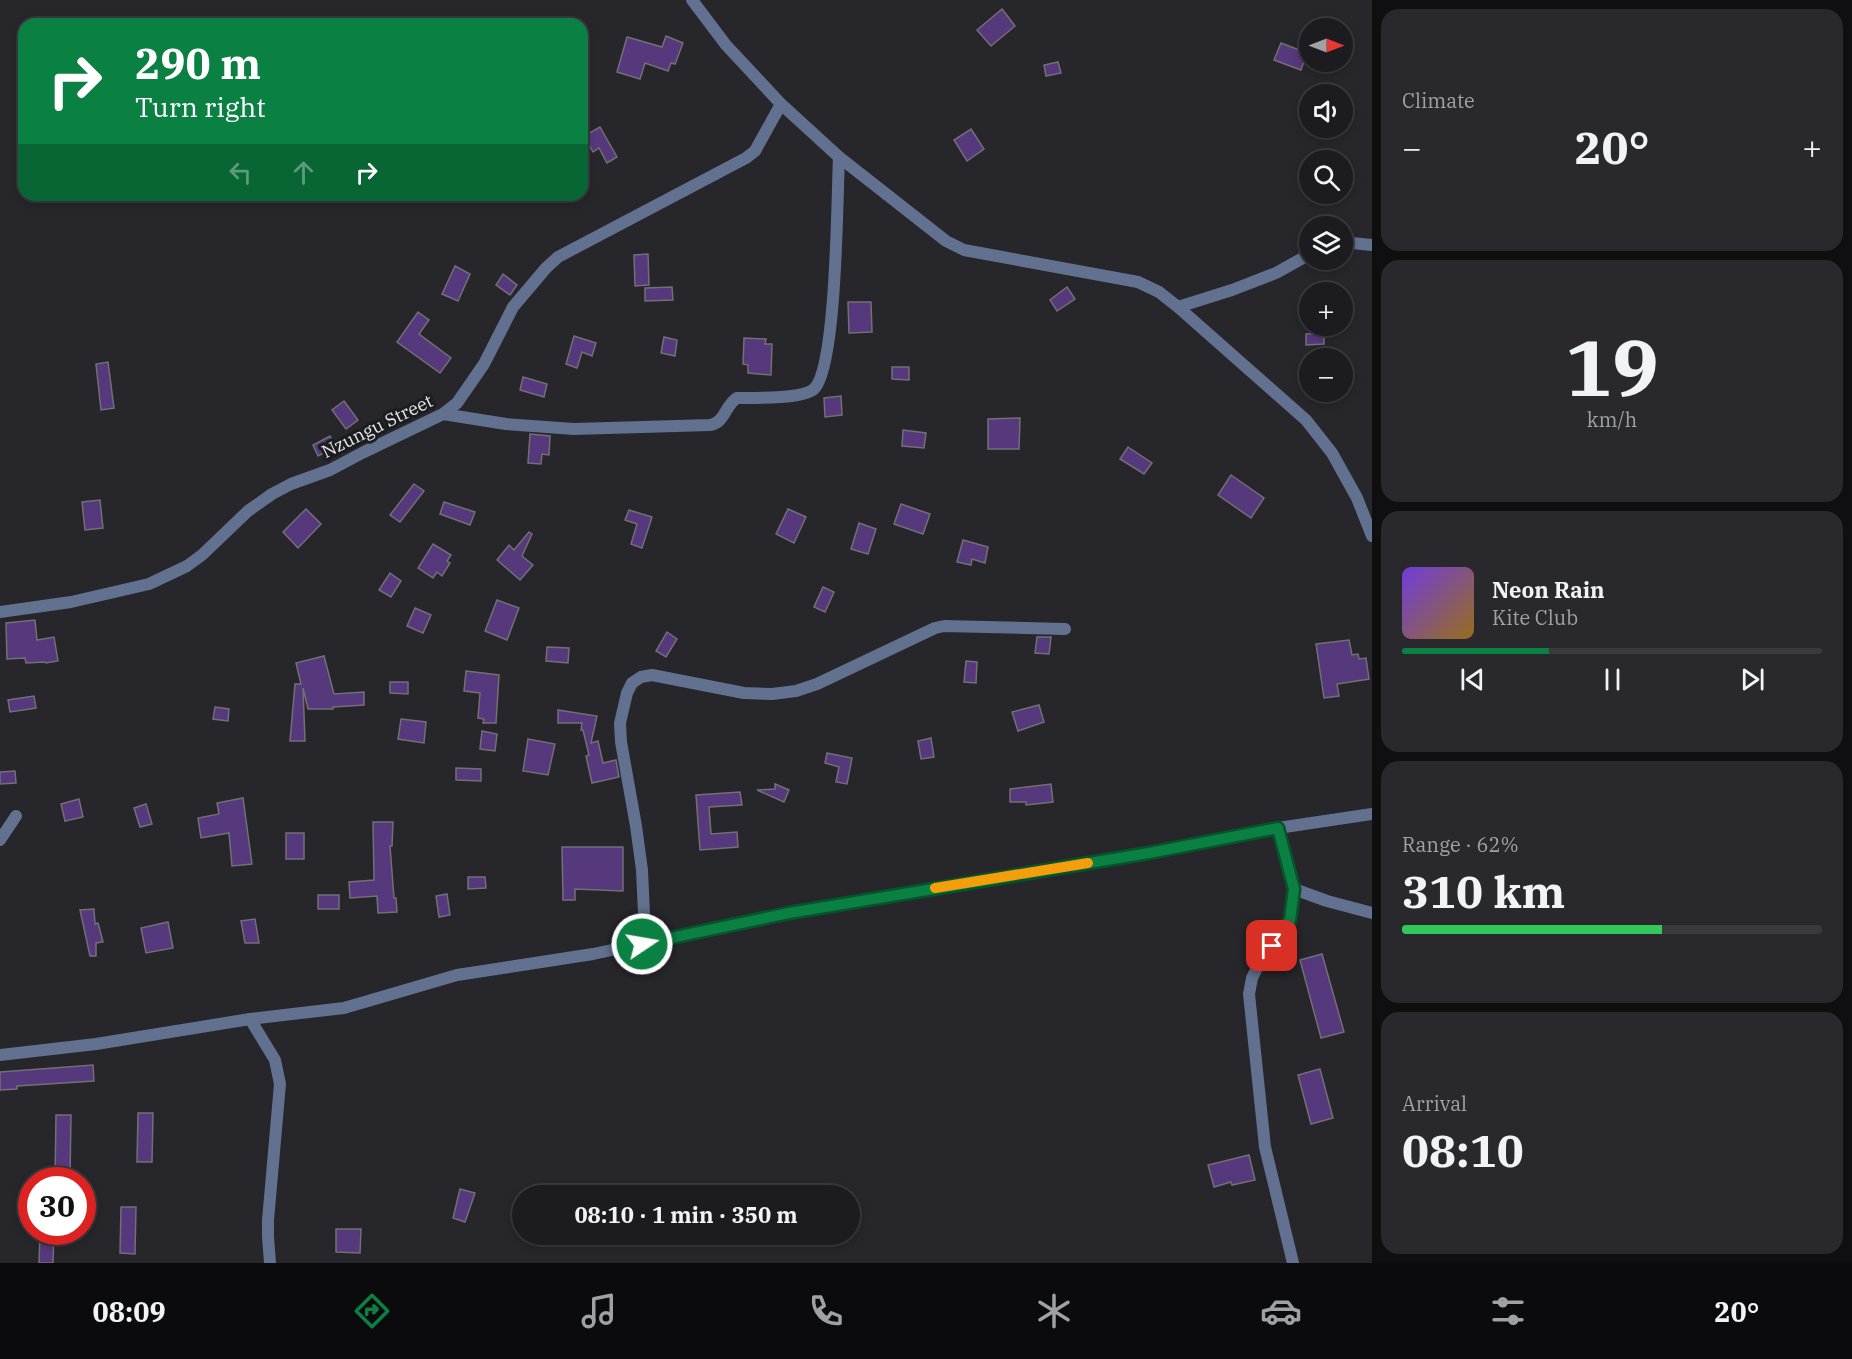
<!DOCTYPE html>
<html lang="en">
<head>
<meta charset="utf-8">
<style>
	body { margin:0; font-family:"IBM Plex Serif",serif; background:#29292d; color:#f1f3f6; height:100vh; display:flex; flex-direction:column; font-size:22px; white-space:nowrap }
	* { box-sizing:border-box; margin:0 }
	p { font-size:20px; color:#a0a1a5 }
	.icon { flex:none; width:33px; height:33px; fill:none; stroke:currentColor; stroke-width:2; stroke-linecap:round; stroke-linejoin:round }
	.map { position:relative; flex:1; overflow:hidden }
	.panel { display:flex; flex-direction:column; gap:9px; padding:9px; background:#0f0f12; width:480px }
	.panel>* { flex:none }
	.guide { position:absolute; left:18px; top:18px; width:570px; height:183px; border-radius:18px; box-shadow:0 3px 9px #0003,0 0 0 2px #3a3a3e; background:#0b8043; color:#fff; overflow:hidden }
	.needle { width:39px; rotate:90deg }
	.tools { position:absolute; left:1299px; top:18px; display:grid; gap:12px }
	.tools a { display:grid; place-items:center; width:54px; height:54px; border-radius:50%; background:#1c1c20; box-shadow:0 3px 9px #0003,0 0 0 2px #3a3a3e; font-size:30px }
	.speed { position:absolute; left:18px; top:1167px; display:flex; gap:12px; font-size:30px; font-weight:700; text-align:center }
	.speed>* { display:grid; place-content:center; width:78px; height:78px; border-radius:50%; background:#1c1c20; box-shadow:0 3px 9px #0003,0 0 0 2px #3a3a3e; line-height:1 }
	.speed .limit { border:9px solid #d22; background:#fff; color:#111 }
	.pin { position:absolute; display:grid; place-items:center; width:51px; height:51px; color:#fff; margin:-26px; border-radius:12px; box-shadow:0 3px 9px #0006 }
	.me { position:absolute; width:66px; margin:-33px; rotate:78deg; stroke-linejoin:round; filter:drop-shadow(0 0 4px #0008) }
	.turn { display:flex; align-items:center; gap:21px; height:126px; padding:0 18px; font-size:27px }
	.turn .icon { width:78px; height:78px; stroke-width:2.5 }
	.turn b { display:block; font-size:42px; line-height:51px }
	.lanes { display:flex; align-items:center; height:57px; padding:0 18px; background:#0003; justify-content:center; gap:30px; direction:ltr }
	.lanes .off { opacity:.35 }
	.big { font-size:45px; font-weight:700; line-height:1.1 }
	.panel .tile { flex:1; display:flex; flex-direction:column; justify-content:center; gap:9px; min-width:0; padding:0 21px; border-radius:18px; background:#29292d }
	.panel .dial { align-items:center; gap:0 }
	.dial b { font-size:78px; line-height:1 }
	.song { display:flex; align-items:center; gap:18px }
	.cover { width:72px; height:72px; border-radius:9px; background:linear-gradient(135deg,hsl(260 70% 55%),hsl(40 70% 35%)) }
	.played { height:6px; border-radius:3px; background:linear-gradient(90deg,#0b8043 35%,#3a3a3e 35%) }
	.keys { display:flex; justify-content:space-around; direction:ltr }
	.heat { display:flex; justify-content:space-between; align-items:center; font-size:33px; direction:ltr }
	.charge { height:9px; border-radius:4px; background:linear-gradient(90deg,#34c759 62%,#3a3a3e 0) }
	.trip { position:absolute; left:512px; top:1185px; width:348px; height:60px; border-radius:30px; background:#1c1c20; box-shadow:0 3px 9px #0003,0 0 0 2px #3a3a3e; font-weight:700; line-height:60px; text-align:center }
	.tabs { display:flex; height:96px; justify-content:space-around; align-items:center; background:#0b0b0d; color:#a0a1a5 }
	.tabs .icon { width:42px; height:42px }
	.tabs .active { color:#0b8043 }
	.tabs b { font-size:27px; color:#f1f3f6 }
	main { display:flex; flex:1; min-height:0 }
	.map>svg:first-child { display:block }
	.building { fill:#56387c; stroke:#727075; stroke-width:1.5 }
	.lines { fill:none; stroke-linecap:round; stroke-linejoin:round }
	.street { stroke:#62718f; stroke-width:12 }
	.route-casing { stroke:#07532c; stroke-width:15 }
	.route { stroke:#0b8043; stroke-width:10 }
	.slow { stroke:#f59e0b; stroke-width:10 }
	.labels { text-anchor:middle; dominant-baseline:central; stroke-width:6; stroke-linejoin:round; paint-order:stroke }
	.street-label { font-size:18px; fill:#e9e9ed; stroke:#1c1d21 }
</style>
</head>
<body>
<main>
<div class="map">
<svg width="1372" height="1263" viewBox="0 0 1372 1263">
	<rect width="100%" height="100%" fill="#26262b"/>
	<g class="building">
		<path d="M1002 9 1015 26 991 46 977 30Z"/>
		<path d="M666 36 683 43 675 64 671 63 668 71 645 63 640 79 617 72 627 37 662 47Z"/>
		<path d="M1281 43 1307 53 1301 70 1274 60Z"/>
		<path d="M1058 62 1061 73 1046 76 1044 65Z"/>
		<path d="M600 127 617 157 607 163 599 148 593 152 584 136Z"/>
		<path d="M971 129 984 149 967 161 954 140Z"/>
		<path d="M648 254 649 285 635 286 634 255Z"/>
		<path d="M455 266 470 274 458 301 442 294Z"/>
		<path d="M503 274 517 285 510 295 496 285Z"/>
		<path d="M672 287 673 300 645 301V288Z"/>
		<path d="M1067 287 1075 299 1057 311 1050 300Z"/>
		<path d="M848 302H871L872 332 849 333Z"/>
		<path d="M418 312 429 320 419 334 451 358 440 373 397 342Z"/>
		<path d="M1324 333V344L1306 345V334Z"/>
		<path d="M574 336 596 343 592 356 582 352 577 368 566 364Z"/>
		<path d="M664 337 677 340 675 356 661 353Z"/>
		<path d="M744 338 766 339 765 344H772L771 375 748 373V365L743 364Z"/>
		<path d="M108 362 114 408 101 410 96 364Z"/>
		<path d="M892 367H909V380L892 379Z"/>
		<path d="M523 377 547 384 544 397 520 390Z"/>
		<path d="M841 396 842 415 825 417 824 398Z"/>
		<path d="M344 401 358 420 346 429 332 410Z"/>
		<path d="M1020 418 1019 449H988V419Z"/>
		<path d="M903 430 926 433 924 448 902 446Z"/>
		<path d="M530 434 550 436 549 455 542 454 541 464 528 463Z"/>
		<path d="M330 436 335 447 318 456 313 445Z"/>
		<path d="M1128 447 1152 463 1144 474 1120 459Z"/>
		<path d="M1231 475 1264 498 1251 518 1218 495Z"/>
		<path d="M414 484 424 491 400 522 390 515Z"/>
		<path d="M100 500 103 528 85 530 82 502Z"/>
		<path d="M444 502 475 512 470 525 440 514Z"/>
		<path d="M901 504 930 514 923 534 894 524Z"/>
		<path d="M306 509 321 524 298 548 283 532Z"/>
		<path d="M788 509 806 517 794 543 776 534Z"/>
		<path d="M629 510 652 517 642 548 631 544 637 524 625 520Z"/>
		<path d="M859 523 876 529 868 554 851 549Z"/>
		<path d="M529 532 532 534 522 556 533 565 520 580 497 560 509 545 514 550Z"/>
		<path d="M963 540 988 547 985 563 972 559 971 565 957 562Z"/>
		<path d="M433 544 451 555 447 561 450 563 442 576 437 572 433 578 418 568Z"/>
		<path d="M390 573 401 581 391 597 379 590Z"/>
		<path d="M823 587 834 592 825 612 814 607Z"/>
		<path d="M497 600 519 608 507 640 485 631Z"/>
		<path d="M415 608 431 615 423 633 407 626Z"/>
		<path d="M35 620 37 640 54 637 58 661 46 663 45 662 26 663 25 658 7 659 6 623Z"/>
		<path d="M667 632 677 639 666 657 656 651Z"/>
		<path d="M1037 637H1051L1049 654 1035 653Z"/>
		<path d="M1349 640 1352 655 1358 654 1359 659 1366 658 1369 679 1337 684 1339 696 1324 698 1316 644Z"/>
		<path d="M547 647 569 648 568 663 546 661Z"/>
		<path d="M324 656 334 694 364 692V705L333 707V709H308L303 688 305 741H290L295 684H301L296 663Z"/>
		<path d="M966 661 977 662 976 683 964 682Z"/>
		<path d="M466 671 499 675 496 723H483L484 719 478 718 480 693 464 691Z"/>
		<path d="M390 682H408V694L390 693Z"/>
		<path d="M34 696 36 708 10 712 8 700Z"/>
		<path d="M1039 705 1044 722 1018 731 1012 712Z"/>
		<path d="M215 707 229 709 228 721 213 719Z"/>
		<path d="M558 710 597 716 591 743 598 741 603 763 616 760 619 777 592 783 586 756 589 755 583 730H581L582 723H558Z"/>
		<path d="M401 719 426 722 424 743 398 739Z"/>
		<path d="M482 731 497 734 495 751 480 749Z"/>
		<path d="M931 738 934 757 921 759 918 741Z"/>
		<path d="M528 739 555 744 548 775 523 771Z"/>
		<path d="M827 753 852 758 847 784 836 782 839 767 825 763Z"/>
		<path d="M456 768 481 769V781L456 780Z"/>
		<path d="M15 771 16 783 0 784V772Z"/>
		<path d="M775 784 789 790 784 802 757 790 775 789Z"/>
		<path d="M1051 784 1053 802 1026 805V802H1010V789Z"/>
		<path d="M740 792 742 805 709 807 711 834 737 832 738 847 700 850 696 795Z"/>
		<path d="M243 798 252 864 232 866 229 833 201 838 198 818 219 814 217 803Z"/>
		<path d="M79 799 83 817 65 821 61 804Z"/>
		<path d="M146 804 152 824 140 827 134 808Z"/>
		<path d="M373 822H393L392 846H390L394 898H396L397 912 378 913 377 896 350 898 349 882 374 880Z"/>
		<rect x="286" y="833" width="18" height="26"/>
		<path d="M562 847H623V891L575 889V900H563Z"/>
		<path d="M468 877H485L486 888 468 889Z"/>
		<path d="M447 894 450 915 439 917 436 896Z"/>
		<rect x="318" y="895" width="21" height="14"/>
		<path d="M94 909 95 924 98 923 103 942 96 943V956H90L80 910Z"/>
		<path d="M255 919 259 943H245L241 921Z"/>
		<path d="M168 922 173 948 146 953 141 928Z"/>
		<path d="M1322 954 1344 1032 1321 1038 1300 960Z"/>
		<path d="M93 1065 94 1081 17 1086V1089L0 1090V1072Z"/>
		<path d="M1320 1069 1333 1118 1311 1124 1298 1075Z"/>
		<path d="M138 1113H153L152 1162H137Z"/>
		<path d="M56 1115H71L70 1180H55Z"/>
		<path d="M1249 1155 1255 1180 1232 1185 1231 1182 1214 1187 1208 1165Z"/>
		<path d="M460 1189 475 1193 465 1222 453 1218Z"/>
		<path d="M121 1207H136L135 1254 120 1253Z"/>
		<path d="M336 1229H361L360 1253 336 1252Z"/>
		<path d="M40 1232H54L53 1263H39Z"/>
	</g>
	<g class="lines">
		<g class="street">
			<path d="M692 0 726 45 781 104 839 157 946 241 964 250 1138 282 1159 292 1178 307 1306 420 1332 453 1357 498 1372 536"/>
			<path d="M1342 242 1372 245"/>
			<path d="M1178 307 1232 290 1276 273 1310 254"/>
			<path d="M443 414 506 424 574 429 710 425C725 423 725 405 737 398 753 398 803 399 814 389 837 367 837 196 839 157"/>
			<path d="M0 612 71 602 149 584 187 566 202 555 248 511 272 494 291 484 330 470 364 452 443 414 457 403 484 364 513 307 546 268 558 257 746 158 755 151 781 104"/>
			<path d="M1278 828 1294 889 1290 920 1259 964 1252 978 1249 994 1265 1147 1293 1263"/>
			<path d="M0 840 16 816"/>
			<path d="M1294 889 1327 901 1372 913"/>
			<path d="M642 944 644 914 642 870 636 826 621 742 620 723 627 693 632 683 641 677 652 675 744 693 772 694 796 691 817 684 935 628 944 626 1065 629"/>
			<path d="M250 1019 275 1060 280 1084 268 1220V1237L270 1263"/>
			<path d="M0 1055 96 1044 250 1019 344 1008 457 975 593 954 789 913 1149 853 1278 828 1372 814"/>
		</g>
	</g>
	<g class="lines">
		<defs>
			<path id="route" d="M642 944 789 913 1149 853 1278 828 1294 889 1290 920 1272 946"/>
		</defs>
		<use href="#route" class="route-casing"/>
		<use href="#route" class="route"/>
		<path class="slow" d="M935 888 1088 863"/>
	</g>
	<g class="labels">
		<g class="street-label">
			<text transform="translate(377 426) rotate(-26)">Nzungu Street</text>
		</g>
	</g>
</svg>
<div class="tools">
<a><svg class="needle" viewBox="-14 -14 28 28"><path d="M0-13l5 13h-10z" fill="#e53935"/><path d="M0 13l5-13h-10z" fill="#a0a1a5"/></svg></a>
<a><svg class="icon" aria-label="sound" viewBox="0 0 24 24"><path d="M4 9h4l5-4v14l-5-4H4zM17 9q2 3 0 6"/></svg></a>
<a><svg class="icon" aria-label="search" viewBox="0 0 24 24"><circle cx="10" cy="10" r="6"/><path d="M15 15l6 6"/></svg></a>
<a><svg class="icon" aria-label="layers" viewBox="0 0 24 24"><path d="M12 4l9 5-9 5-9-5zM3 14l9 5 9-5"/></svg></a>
<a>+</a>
<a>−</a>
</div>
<div class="speed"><div class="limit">30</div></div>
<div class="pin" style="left:1272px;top:946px;background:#d93025"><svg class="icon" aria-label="arrive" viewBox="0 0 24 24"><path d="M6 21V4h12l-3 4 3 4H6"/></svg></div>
<svg class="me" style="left:642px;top:944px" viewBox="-20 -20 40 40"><circle r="17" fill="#0b8043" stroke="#fff" stroke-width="3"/><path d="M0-11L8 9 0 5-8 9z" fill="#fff"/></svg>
<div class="trip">08:10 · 1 min · 350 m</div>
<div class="guide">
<div class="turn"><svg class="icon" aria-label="right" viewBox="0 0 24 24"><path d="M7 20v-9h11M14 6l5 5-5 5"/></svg><div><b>290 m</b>Turn right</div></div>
<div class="lanes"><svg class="icon off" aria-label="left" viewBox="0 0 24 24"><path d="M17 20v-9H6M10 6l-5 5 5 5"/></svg><svg class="icon off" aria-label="ahead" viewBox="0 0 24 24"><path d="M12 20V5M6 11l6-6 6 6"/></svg><svg class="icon" aria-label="right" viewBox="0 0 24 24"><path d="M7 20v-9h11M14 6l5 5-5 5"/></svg></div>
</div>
</div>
<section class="panel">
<div class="tile"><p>Climate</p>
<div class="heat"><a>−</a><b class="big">20°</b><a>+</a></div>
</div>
<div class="tile dial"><b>19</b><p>km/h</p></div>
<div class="tile">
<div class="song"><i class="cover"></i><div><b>Neon Rain</b><p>Kite Club</p></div></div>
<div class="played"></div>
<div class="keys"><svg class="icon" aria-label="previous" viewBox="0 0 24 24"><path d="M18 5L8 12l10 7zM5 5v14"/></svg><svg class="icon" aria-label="pause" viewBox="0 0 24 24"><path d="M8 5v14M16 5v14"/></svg><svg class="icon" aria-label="next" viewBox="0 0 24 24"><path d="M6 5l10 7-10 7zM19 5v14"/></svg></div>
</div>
<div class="tile"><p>Range · 62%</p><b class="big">310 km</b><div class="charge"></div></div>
<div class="tile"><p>Arrival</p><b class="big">08:10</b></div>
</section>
</main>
<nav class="tabs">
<b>08:09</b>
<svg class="icon active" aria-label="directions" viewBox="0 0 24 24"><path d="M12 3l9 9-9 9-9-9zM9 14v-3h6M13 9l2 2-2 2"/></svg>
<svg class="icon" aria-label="music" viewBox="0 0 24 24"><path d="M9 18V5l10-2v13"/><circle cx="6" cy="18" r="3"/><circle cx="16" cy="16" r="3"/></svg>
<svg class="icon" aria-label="phone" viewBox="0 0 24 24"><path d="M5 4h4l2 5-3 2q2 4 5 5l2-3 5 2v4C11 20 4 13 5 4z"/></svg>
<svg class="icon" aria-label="climate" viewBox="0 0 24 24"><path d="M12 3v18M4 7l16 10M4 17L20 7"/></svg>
<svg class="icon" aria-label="car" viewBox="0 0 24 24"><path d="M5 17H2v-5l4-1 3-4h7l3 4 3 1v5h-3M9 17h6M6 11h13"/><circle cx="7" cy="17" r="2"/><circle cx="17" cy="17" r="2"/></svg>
<svg class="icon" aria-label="filters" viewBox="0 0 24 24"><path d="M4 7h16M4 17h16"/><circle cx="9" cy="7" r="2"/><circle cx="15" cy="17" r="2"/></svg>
<b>20°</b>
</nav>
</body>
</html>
